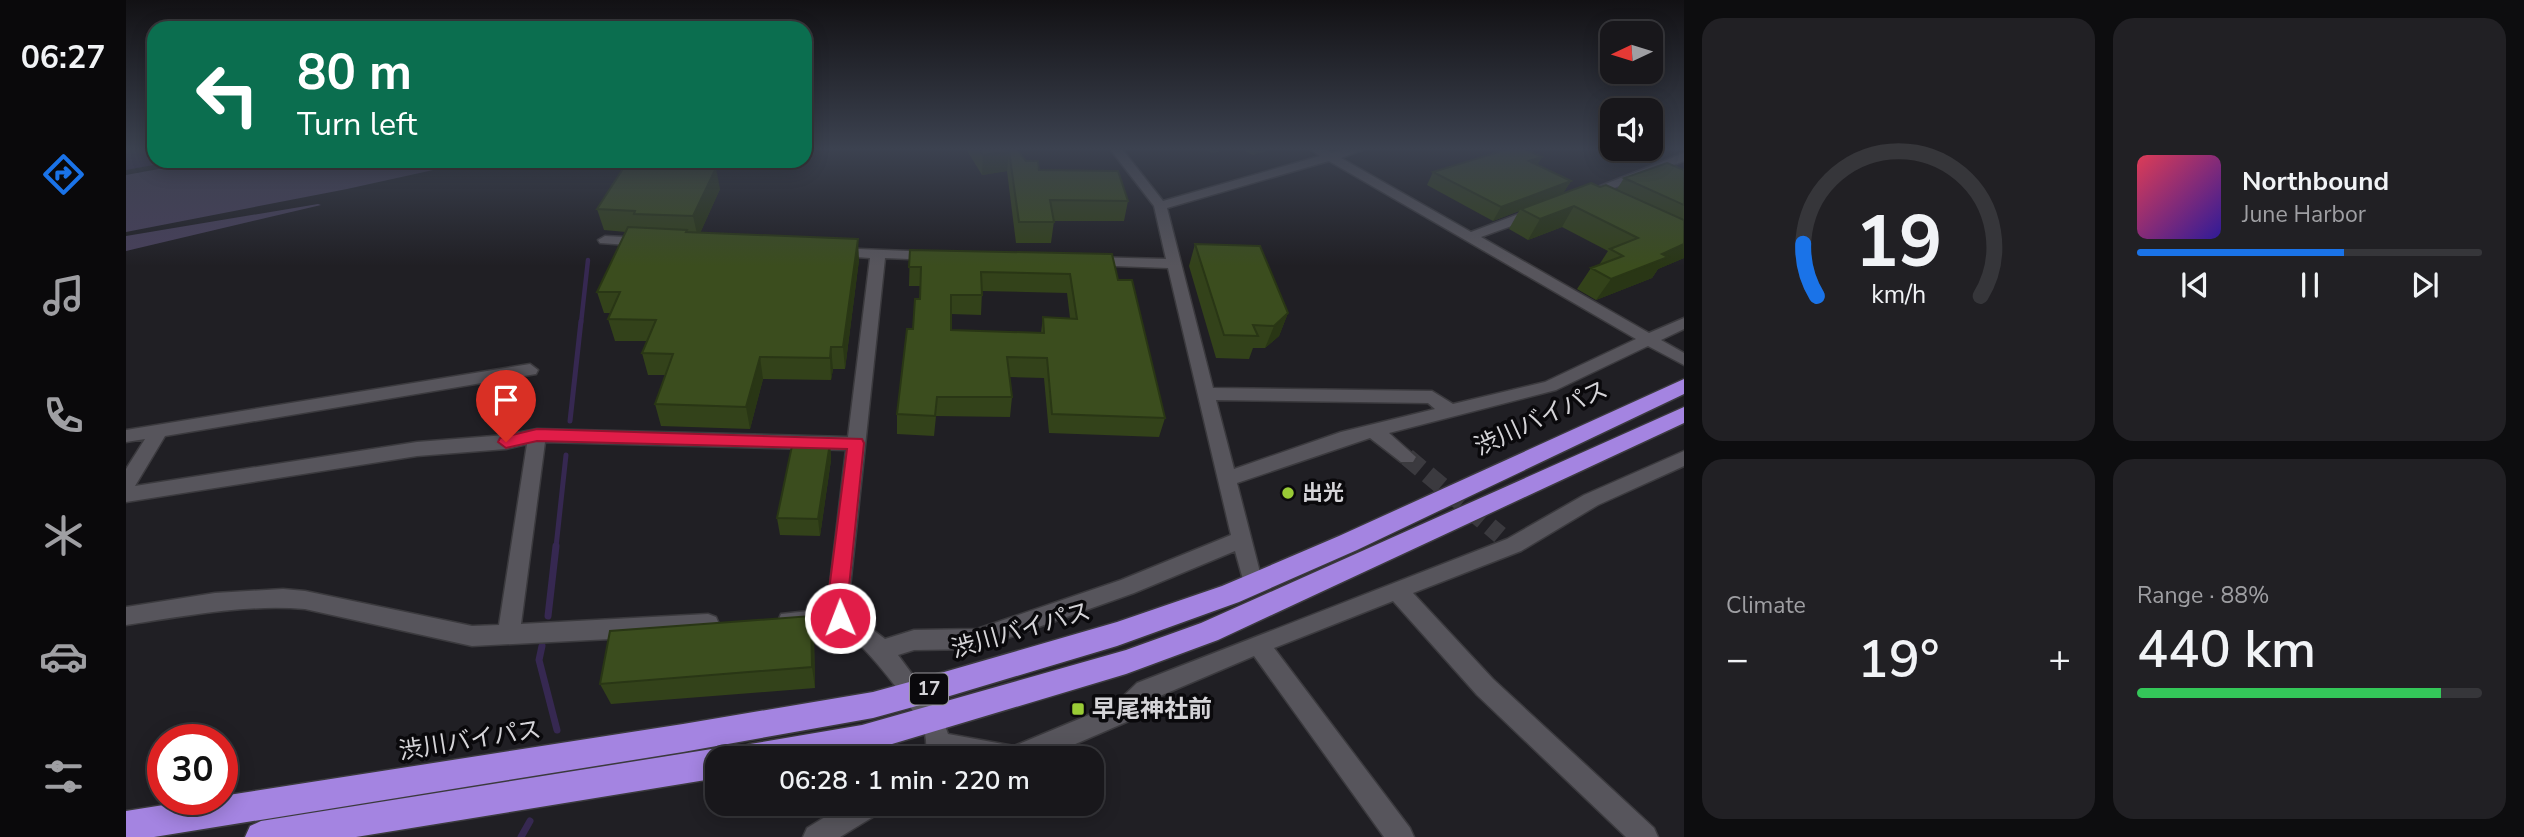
<!DOCTYPE html>
<html lang="en">
<head>
<meta charset="utf-8">
<style>
	body { margin:0; font-family:"Nunito Sans","Noto Sans JP",sans-serif; background:#212024; color:#f1f3f6; height:100vh; display:flex; flex-direction:column; font-size:26px; white-space:nowrap }
	* { box-sizing:border-box; margin:0 }
	p { font-size:23px; color:#9f9fa3 }
	.icon { flex:none; width:38px; height:38px; fill:none; stroke:currentColor; stroke-width:2; stroke-linecap:round; stroke-linejoin:round }
	.map { position:relative; flex:1; overflow:hidden }
	.side { display:flex; flex-direction:column; gap:18px; padding:18px; background:#0d0d0f; width:840px }
	.side>* { flex:none }
	.top-card { position:absolute; left:21px; top:21px; width:665px; height:147px; border-radius:21px; box-shadow:0 4px 18px #0003,0 0 0 2px #36363a; background:#0b6e4f; color:#fff; overflow:hidden }
	.needle { width:46px; rotate:266deg }
	.fabs { position:absolute; left:1474px; top:21px; display:grid; gap:14px }
	.fabs a { display:grid; place-items:center; width:63px; height:63px; border-radius:14px; background:#18171b; box-shadow:0 4px 18px #0003,0 0 0 2px #36363a; font-size:35px }
	.speed { position:absolute; left:21px; top:724px; display:flex; gap:14px; font-size:35px; font-weight:700; text-align:center }
	.speed>* { display:grid; place-content:center; width:91px; height:91px; border-radius:50%; background:#18171b; box-shadow:0 4px 18px #0003,0 0 0 2px #36363a; line-height:1 }
	.speed .limit { border:10px solid #d22; background:#fff; color:#111 }
	.pin { position:absolute; display:grid; place-items:center; width:60px; height:60px; color:#fff; margin:-72px -30px; border-radius:50% 50% 50% 0; rotate:-45deg; box-shadow:0 0 7px #0007 }
	.pin .icon { rotate:45deg }
	.me { position:absolute; width:77px; margin:-38px; rotate:359deg; stroke-linejoin:round; filter:drop-shadow(0 0 5px #0008) }
	.turn { display:flex; align-items:center; gap:24px; height:147px; padding:0 35px; font-size:32px }
	.turn .icon { width:91px; height:91px; stroke-width:2.5 }
	.turn b { display:block; font-size:49px; line-height:60px }
	.big { font-size:52px; font-weight:600; line-height:1.1 }
	.side .card { flex:1; display:flex; flex-direction:column; justify-content:center; gap:10px; min-width:0; padding:0 24px; border-radius:21px; background:#212024 }
	.side .dial { align-items:center; gap:0 }
	.dial svg { height:182px; overflow:visible; fill:none; stroke:#36363a; stroke-width:7; stroke-linecap:round; text-anchor:middle }
	.dial text { fill:#f1f3f6; stroke:none }
	.song { display:flex; align-items:center; gap:21px }
	.cover { width:84px; height:84px; border-radius:10px; background:linear-gradient(135deg,hsl(350 70% 55%),hsl(250 70% 35%)) }
	.played { height:7px; border-radius:4px; background:linear-gradient(90deg,#1a73e8 60%,#36363a 60%) }
	.keys { display:flex; justify-content:space-around; direction:ltr }
	.heat { display:flex; justify-content:space-between; align-items:center; font-size:38px; direction:ltr }
	.charge { height:10px; border-radius:5px; background:linear-gradient(90deg,#34c759 88%,#36363a 0) }
	.side .tiles { flex:1; display:grid; gap:18px; grid-template-columns:repeat(2,1fr) }
	.trip { position:absolute; left:579px; top:746px; width:399px; height:70px; border-radius:21px; background:#18171b; box-shadow:0 4px 18px #0003,0 0 0 2px #36363a; font-weight:600; line-height:70px; text-align:center }
	main { display:flex; flex:1; min-height:0 }
	.tab-bar { display:flex; flex-direction:column; width:126px; justify-content:space-around; align-items:center; background:#0a090b; color:#9f9fa3 }
	.tab-bar .icon { width:49px; height:49px }
	.tab-bar .selected { color:#1a73e8 }
	.tab-bar b { font-size:32px; color:#f1f3f6 }
	.map>svg:first-child { display:block }
	.green { fill:#48405b }
	.water { fill:#362851 }
	.lines { fill:none; stroke-linecap:round; stroke-linejoin:round }
	.stream-far2 { stroke:#362851; stroke-width:4.5 }
	.stream-far1 { stroke:#362851; stroke-width:5 }
	.stream { stroke:#362851; stroke-width:7 }
	.minor-tunnel { stroke:#3b3a3f; stroke-width:18; stroke-dasharray:18 9; stroke-linecap:butt }
	.minor-casing { stroke:#3b3a3e; stroke-width:3 }
	.highway-casing { stroke:#3b3a3e; stroke-width:3 }
	.minor { fill:#57555c; fill-rule:evenodd }
	.highway { fill:#a484e1; fill-rule:evenodd }
	.wall { fill:#33421a; fill-rule:evenodd }
	.shaded-wall { fill:#293615 }
	.building { fill:#3b4d1e; stroke:#293615; stroke-width:2; fill-rule:evenodd }
	.route { fill:#e11d48; stroke:#92132f; stroke-width:2 }
	.poi-dot { fill:#99cb36; stroke:#0a090c; stroke-width:2.5 }
	.labels { text-anchor:middle; dominant-baseline:central; stroke-width:7; stroke-linejoin:round; paint-order:stroke }
	.shield { fill:#0a090c; stroke:#98979b; stroke-width:2 }
	.shield-label { font-size:19px; font-weight:bold; fill:#d5d4d8 }
	.poi-label { font-size:21px; font-weight:bold; fill:#d5d4d8; stroke:#0a090c; text-anchor:start }
	.near-street-label { font-size:24px; fill:#d5d4d8; stroke:#0a090c }
	.near-poi-label { font-size:24px; font-weight:bold; fill:#d5d4d8; stroke:#0a090c; text-anchor:start }
</style>
</head>
<body>
<main>
<nav class="tab-bar">
<b>06:27</b>
<svg class="icon selected" aria-label="directions" viewBox="0 0 24 24"><path d="M12 3l9 9-9 9-9-9zM9 14v-3h6M13 9l2 2-2 2"/></svg>
<svg class="icon" aria-label="music" viewBox="0 0 24 24"><path d="M9 18V5l10-2v13"/><circle cx="6" cy="18" r="3"/><circle cx="16" cy="16" r="3"/></svg>
<svg class="icon" aria-label="phone" viewBox="0 0 24 24"><path d="M5 4h4l2 5-3 2q2 4 5 5l2-3 5 2v4C11 20 4 13 5 4z"/></svg>
<svg class="icon" aria-label="climate" viewBox="0 0 24 24"><path d="M12 3v18M4 7l16 10M4 17L20 7"/></svg>
<svg class="icon" aria-label="car" viewBox="0 0 24 24"><path d="M5 17H2v-5l4-1 3-4h7l3 4 3 1v5h-3M9 17h6M6 11h13"/><circle cx="7" cy="17" r="2"/><circle cx="17" cy="17" r="2"/></svg>
<svg class="icon" aria-label="filters" viewBox="0 0 24 24"><path d="M4 7h16M4 17h16"/><circle cx="9" cy="7" r="2"/><circle cx="15" cy="17" r="2"/></svg>
</nav>
<div class="map">
<svg width="1558" height="837" viewBox="0 0 1558 837">
	<rect width="100%" height="100%" fill="#201f24"/>
	<g class="green">
		<path d="M76 161H348L221 189 0 232V175Z"/>
		<path d="M192 204 195 205 0 251V236Z"/>
	</g>
	<path class="water" d="M0 149H28V161H49L0 170Z"/>
	<g class="lines">
		<path class="stream-far2" d="M455 323 462 260"/>
		<g class="stream-far1">
			<path d="M444 421 455 321"/>
			<path d="M430 547 440 455"/>
		</g>
		<g class="stream">
			<path d="M422 616 430 546"/>
			<path d="M416 646 413 660 431 730"/>
			<path d="M395 837 404 821"/>
		</g>
		<path class="minor-tunnel" d="M1281 457 1374 535"/>
		<defs>
			<g id="minor">
				<path d="M984 149H996L1037 201 1194 156 1184 149H1199L1206 153 1220 149H1239L1215 158 1345 232 1406 209H1416V215L1355 237 1523 333 1558 318V329L1535 340 1558 353V365L1522 346 1430 390 1263 433 1290 457 1287 462H1275L1244 438 1111 483 1137 584 1134 590 1127 593 1120 590 1109 551 1008 593 851 649 788 650 772 655 814 712 822 734 888 746 989 704 1011 683 1381 539 1458 495 1558 451V466L1472 505 1395 551 1287 593 1367 679 1528 828 1532 837H1500L1351 695 1267 601 1148 648 1284 828 1288 837H1258L1128 656 1027 699 1005 720 917 758H799C801 747 801 736 796 726 786 705 731 632 710 628 692 624 673 634 655 628L652 621 655 614 701 609 720 450 419 442 395 624 582 614 590 617 593 624 590 631 582 634 346 646 179 609C118 604 60 616 0 625V607L89 593 157 589 179 591 346 626 373 625 401 444 380 449 291 456 0 502V469L19 439 0 442V430L404 364 412 370 410 374 39 436 9 486 291 442 380 435 411 429 722 437 744 258 704 255 702 252 709 248 807 252 814 256 807 260 759 258 722 606 723 612 759 639 788 630 851 629 995 580 1105 535 1042 268 964 265 957 261 964 257 1040 259 1028 206ZM1203 161 1510 339 1419 382 1327 404 1306 391 1087 388 1041 208ZM1090 400 1302 403 1309 409 1215 432 1108 469Z"/>
				<path d="M1558 153V161L1465 197H1455L1454 194Z"/>
				<path d="M479 236 517 238 524 242 517 246 474 243 472 240Z"/>
				<path d="M722 803H759L755 812 714 837H677L681 828Z"/>
			</g>
			<g id="highway">
				<path d="M1558 379V394L1231 550 1113 602 991 646 787 707 747 718 557 752 28 837H0V811L69 800H96V796L557 724 747 692 787 681 991 622 1096 586 1213 536Z"/>
				<path d="M1558 407V423L1092 640 1000 674 736 753 709 758H609L614 748 624 744 736 725 1000 650 1075 623Z"/>
				<path d="M592 748 602 753 605 758H592V778L230 837H119L124 826 135 821Z"/>
			</g>
		</defs>
		<use href="#minor" class="minor-casing"/>
		<use href="#highway" class="highway-casing"/>
		<use href="#minor" class="minor"/>
		<use href="#highway" class="highway"/>
	</g>
	<g class="wall">
		<path d="M840 149H891L900 161 913 170 1002 201 998 221H928L925 243H890L881 171 856 175Z"/>
		<path d="M1080 149H1102L1086 153Z"/>
		<path d="M1116 149H1147L1127 155Z"/>
		<path d="M1416 157 1411 165 1445 181 1437 193 1474 187 1491 189 1498 178 1558 170V258L1532 269 1526 278 1470 300 1451 289 1465 268 1473 265 1482 251 1436 227 1402 240 1383 229 1393 211 1367 221 1301 185 1307 172Z"/>
		<path d="M594 189 574 233 733 260 719 369H707L705 380 637 379 624 429 535 426 529 404 539 375H522L516 353 521 341H489L482 319 485 313H478L471 292 500 232 478 230 471 209Z"/>
		<path d="M1069 244 1162 313 1153 336 1139 348H1127L1123 359 1090 358 1063 266Z"/>
		<path d="M784 250 992 280 1039 418 1033 437 923 433 918 378 884 377 886 397 884 417 810 416 808 436 771 434V414L794 299V286H783ZM856 291 941 293 944 318 917 317 915 333 825 330V314L855 315Z"/>
		<path d="M704 443 705 460 694 536 654 535 651 518Z"/>
		<path d="M688 638 689 688 485 704 474 684Z"/>
	</g>
	<g class="shaded-wall">
		<path d="M1087 149H1102L1086 153Z"/>
		<path d="M1129 149H1147L1127 155Z"/>
		<path d="M883 151 881 171 856 175 857 155Z"/>
		<path d="M1416 157 1408 171 1403 161Z"/>
		<path d="M590 168 594 189 572 238 567 216Z"/>
		<path d="M1445 181 1436 195 1395 209 1393 211 1367 221 1375 207Z"/>
		<path d="M1448 206 1436 227 1402 240 1414 219Z"/>
		<path d="M732 239 733 260 719 369 717 347Z"/>
		<path d="M1558 244V258L1532 269 1526 278 1470 300 1485 279Z"/>
		<path d="M1162 313 1153 336 1139 348 1148 326Z"/>
		<path d="M705 347 707 369 705 380 704 358Z"/>
		<path d="M634 357 637 379 624 429 620 407Z"/>
		<path d="M704 443 705 460 694 536 692 519Z"/>
		<path d="M685 616 688 638 689 688 686 667Z"/>
	</g>
	<g class="building">
		<path d="M853 149H891L900 161H912L913 170 992 171 1002 201 924 200 928 222H893L883 151 857 155Z"/>
		<path d="M1382 149H1399L1416 157 1403 161 1445 181 1375 207 1307 172Z"/>
		<path d="M1541 163 1558 170V205L1498 178Z"/>
		<path d="M500 164 590 168 567 216 508 214 509 211 471 209Z"/>
		<path d="M1465 183 1474 187 1480 185 1558 220V244L1536 254 1542 257 1485 279 1465 268 1497 256 1484 249 1512 238 1448 206 1414 219 1395 209Z"/>
		<path d="M502 227 561 230 560 232 732 239 717 347H705L704 358 634 357 620 407 529 404 547 354 516 353 530 320 482 319 494 292H471Z"/>
		<path d="M1069 244 1134 246 1162 313 1148 326 1127 325 1132 336 1098 335Z"/>
		<path d="M784 250 986 254 992 280H1006L1039 418 926 414 921 358 881 357 886 397H811L809 416 771 414 781 329H787L789 299H794L795 267H783ZM855 272 944 274 951 319 917 317 918 333 825 330V295H856Z"/>
		<path d="M667 441 704 443 692 519 651 518Z"/>
		<path d="M685 616 686 667 474 684 484 631Z"/>
	</g>
	<linearGradient id="sky" x2="0" y2="1"><stop stop-color="#121114"/><stop offset="0.56" stop-color="#3c4250"/><stop offset="1" stop-color="#3c4250" stop-opacity="0"/></linearGradient>
	<rect width="1558" height="266" fill="url(#sky)"/>
	<path class="route" d="M411 429 736 439 738 443 721 606 724 618 721 624 714 627 707 624 701 606 721 449 411 441 380 448 372 442 374 438Z"/>
	<g class="poi-dot">
		<circle cx="1162" cy="493" r="7"/>
		<rect x="945" y="702" width="14" height="14" rx="3.5"/>
	</g>
	<g class="labels">
		<rect class="shield" x="784" y="673.5" width="38" height="31" rx="5"/>
		<g class="shield-label">
			<text x="803" y="689">17</text>
		</g>
		<g class="poi-label">
			<text x="1176" y="493">出光</text>
		</g>
		<g class="near-street-label">
			<text transform="translate(1415 418) rotate(-25)">渋川バイパス</text>
			<text transform="translate(895 630) rotate(-16)">渋川バイパス</text>
			<text transform="translate(344 740) rotate(-9)">渋川バイパス</text>
		</g>
		<g class="near-poi-label">
			<text x="966" y="709">早尾神社前</text>
		</g>
	</g>
</svg>
<div class="fabs">
<a><svg class="needle" viewBox="-14 -14 28 28"><path d="M0-13l5 13h-10z" fill="#e53935"/><path d="M0 13l5-13h-10z" fill="#9f9fa3"/></svg></a>
<a><svg class="icon" aria-label="sound" viewBox="0 0 24 24"><path d="M4 9h4l5-4v14l-5-4H4zM17 9q2 3 0 6"/></svg></a>
</div>
<div class="speed"><div class="limit">30</div></div>
<div class="pin" style="left:380px;top:442px;background:#d93025"><svg class="icon" aria-label="arrive" viewBox="0 0 24 24"><path d="M6 21V4h12l-3 4 3 4H6"/></svg></div>
<svg class="me" style="left:714px;top:618px" viewBox="-20 -20 40 40"><circle r="17" fill="#e11d48" stroke="#fff" stroke-width="3"/><path d="M0-11L8 9 0 5-8 9z" fill="#fff"/></svg>
<div class="trip">06:28 · 1 min · 220 m</div>
<div class="top-card">
<div class="turn"><svg class="icon" aria-label="left" viewBox="0 0 24 24"><path d="M17 20v-9H6M10 6l-5 5 5 5"/></svg><div><b>80 m</b>Turn left</div></div>
</div>
</div>
<section class="side">
<div class="tiles">
<div class="card dial"><svg viewBox="0 0 100 80">
<path d="M14 69A42 42 0 1 1 86 69"/>
<path d="M14 69A42 42 0 0 1 8 46" stroke="#1a73e8"/>
<text x="50" y="56" font-size="32" font-weight="700">19</text>
<text x="50" y="72" font-size="11">km/h</text>
</svg></div>
<div class="card">
<div class="song"><i class="cover"></i><div><b>Northbound</b><p>June Harbor</p></div></div>
<div class="played"></div>
<div class="keys"><svg class="icon" aria-label="previous" viewBox="0 0 24 24"><path d="M18 5L8 12l10 7zM5 5v14"/></svg><svg class="icon" aria-label="pause" viewBox="0 0 24 24"><path d="M8 5v14M16 5v14"/></svg><svg class="icon" aria-label="next" viewBox="0 0 24 24"><path d="M6 5l10 7-10 7zM19 5v14"/></svg></div>
</div>
<div class="card"><p>Climate</p>
<div class="heat"><a>−</a><b class="big">19°</b><a>+</a></div>
</div>
<div class="card"><p>Range · 88%</p><b class="big">440 km</b><div class="charge"></div></div>
</div>
</section>
</main>
</body>
</html>
